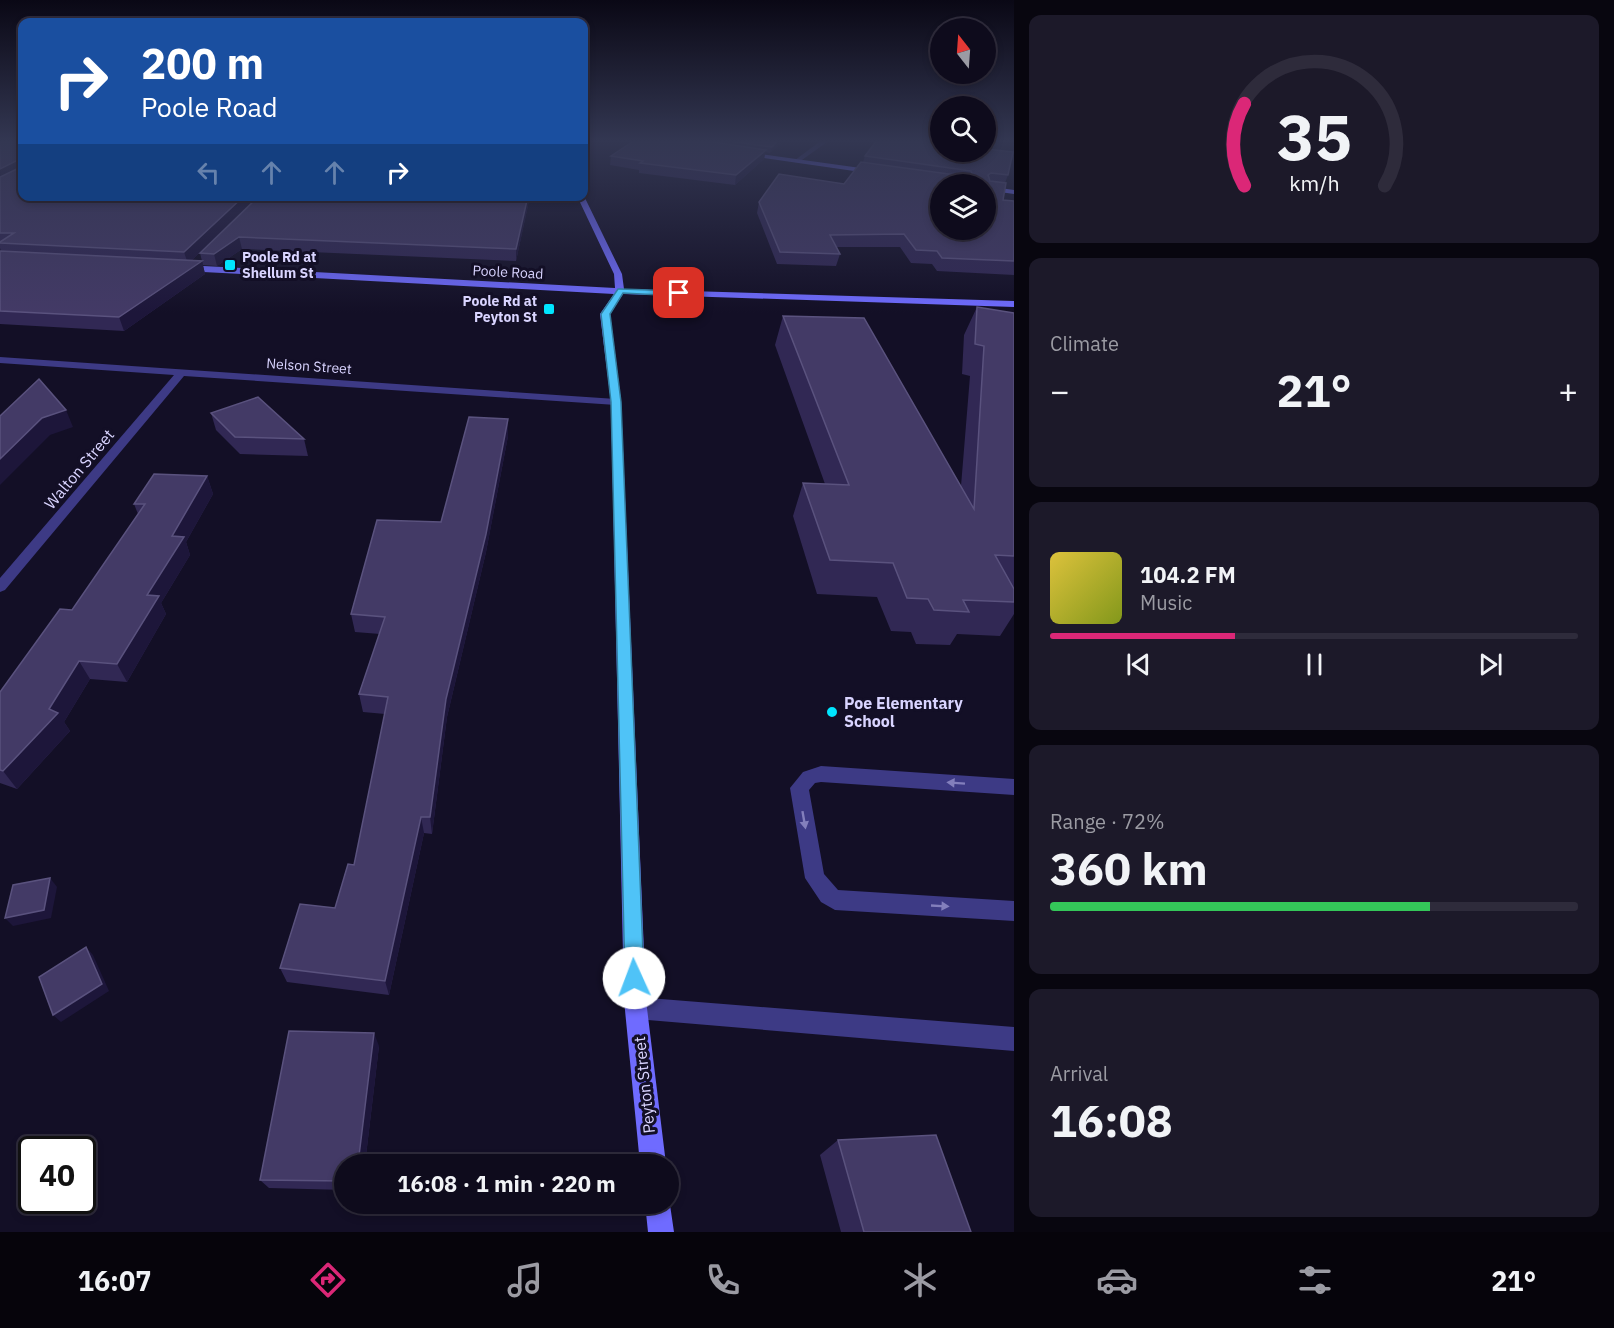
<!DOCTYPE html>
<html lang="en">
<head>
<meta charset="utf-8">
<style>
	body { margin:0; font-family:"IBM Plex Sans",sans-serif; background:#1c1929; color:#f1f3f6; height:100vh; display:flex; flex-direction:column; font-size:22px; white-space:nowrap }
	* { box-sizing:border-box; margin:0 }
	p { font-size:20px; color:#9b9ba3 }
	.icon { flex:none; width:33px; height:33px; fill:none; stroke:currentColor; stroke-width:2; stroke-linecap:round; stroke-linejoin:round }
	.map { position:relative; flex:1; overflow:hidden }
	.panel { display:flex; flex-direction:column; gap:15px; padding:15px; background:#08060f; width:600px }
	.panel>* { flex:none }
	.top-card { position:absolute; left:18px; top:18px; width:570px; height:183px; border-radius:12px; box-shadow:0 3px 9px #0003,0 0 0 2px #2e2b3b; background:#1a4fa0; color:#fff; overflow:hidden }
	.needle { width:39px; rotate:343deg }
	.fabs { position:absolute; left:930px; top:18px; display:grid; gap:12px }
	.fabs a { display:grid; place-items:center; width:66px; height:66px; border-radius:50%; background:#0e0b1c; box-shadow:0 3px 9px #0003,0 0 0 2px #2e2b3b; font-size:30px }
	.speed { position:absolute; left:18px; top:1136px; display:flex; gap:12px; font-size:30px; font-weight:700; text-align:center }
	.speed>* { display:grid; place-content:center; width:78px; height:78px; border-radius:50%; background:#0e0b1c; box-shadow:0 3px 9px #0003,0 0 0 2px #2e2b3b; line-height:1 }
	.speed .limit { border:3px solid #111; border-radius:9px; background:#fff; color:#111 }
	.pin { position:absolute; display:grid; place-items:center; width:51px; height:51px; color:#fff; margin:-26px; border-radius:12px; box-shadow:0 3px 9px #0006 }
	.me { position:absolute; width:66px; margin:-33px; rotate:358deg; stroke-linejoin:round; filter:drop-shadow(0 0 4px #0008) }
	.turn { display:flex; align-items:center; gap:21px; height:126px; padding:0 24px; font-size:27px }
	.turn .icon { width:78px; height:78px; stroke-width:2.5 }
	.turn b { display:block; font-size:42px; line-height:51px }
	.lanes { display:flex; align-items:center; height:57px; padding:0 24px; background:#0003; justify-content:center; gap:30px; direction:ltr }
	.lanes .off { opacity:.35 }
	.big { font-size:45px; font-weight:700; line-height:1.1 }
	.panel .widget { flex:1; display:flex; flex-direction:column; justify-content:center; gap:9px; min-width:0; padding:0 21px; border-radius:12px; background:#1c1929 }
	.panel .dial { align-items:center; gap:0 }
	.dial svg { height:156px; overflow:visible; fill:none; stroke:#2e2b3b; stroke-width:7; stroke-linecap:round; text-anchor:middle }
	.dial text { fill:#f1f3f6; stroke:none }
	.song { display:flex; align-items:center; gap:18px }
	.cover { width:72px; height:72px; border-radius:9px; background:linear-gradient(135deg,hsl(50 70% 55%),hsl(70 70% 35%)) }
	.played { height:6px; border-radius:3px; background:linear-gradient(90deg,#db2777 35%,#2e2b3b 35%) }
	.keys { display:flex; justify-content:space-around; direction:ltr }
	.heat { display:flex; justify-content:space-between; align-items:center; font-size:33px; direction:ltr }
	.charge { height:9px; border-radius:4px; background:linear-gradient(90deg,#34c759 72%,#2e2b3b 0) }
	.trip { position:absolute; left:334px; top:1154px; width:345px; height:60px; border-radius:30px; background:#0e0b1c; box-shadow:0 3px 9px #0003,0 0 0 2px #2e2b3b; font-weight:700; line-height:60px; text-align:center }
	.dock { display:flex; height:96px; justify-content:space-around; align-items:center; background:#06040b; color:#9b9ba3 }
	.dock .icon { width:42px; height:42px }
	.dock .current { color:#db2777 }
	.dock b { font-size:27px; color:#f1f3f6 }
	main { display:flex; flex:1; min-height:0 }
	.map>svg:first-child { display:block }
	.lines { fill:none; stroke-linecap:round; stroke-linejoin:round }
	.lane { fill:#3d3a85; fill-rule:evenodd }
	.street { fill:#3d3a85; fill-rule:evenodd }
	.secondary { fill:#6f6bff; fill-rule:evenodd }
	.wall { fill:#312854 }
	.shaded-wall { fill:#1d163a }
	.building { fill:#433a66; stroke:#5a527e; stroke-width:1.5; fill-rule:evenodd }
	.oneway { fill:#837fbc }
	.route { fill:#4fc3f7; stroke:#337fa1; stroke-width:1.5 }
	.poi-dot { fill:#00e5ff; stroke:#130f26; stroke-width:2 }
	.labels { text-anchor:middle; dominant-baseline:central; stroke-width:6; stroke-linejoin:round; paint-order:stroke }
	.far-poi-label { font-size:14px; font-weight:bold; fill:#d9d4ff; stroke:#130f26; text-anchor:start }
	.far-street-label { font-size:14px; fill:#d9d4ff; stroke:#130f26 }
	.street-label { font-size:16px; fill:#d9d4ff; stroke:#130f26 }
	.poi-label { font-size:16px; font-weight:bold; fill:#d9d4ff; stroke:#130f26; text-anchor:start }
</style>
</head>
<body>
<main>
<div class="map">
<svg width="1014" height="1232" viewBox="0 0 1014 1232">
	<rect width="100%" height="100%" fill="#130f26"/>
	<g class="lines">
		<g class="lane">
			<path d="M821 766 1014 779V795L821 782 815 783 809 790 824 874 838 890 1014 901V921L835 910 821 902 805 878 790 788 803 772Z"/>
			<path d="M636 997 1014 1027V1051L636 1019 628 1016 625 1008 628 1000Z"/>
		</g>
		<g class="street">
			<path d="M822 140H830L799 162H795V160Z"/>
			<path d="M0 357 616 399 621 402 616 405 184 376 5 590 0 592V578L174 375 0 363Z"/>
		</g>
		<g class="secondary">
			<path d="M745 152 875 170 878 172 875 174 743 155Z"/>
			<path d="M986 186 1014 190V194L986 190Z"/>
			<path d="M577 196H584L622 274 624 289 1014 301V307L623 294 610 314 621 402 646 1000 666 1164H640L624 1000 611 402 600 314 614 294 184 271 180 268 184 265 615 288 614 274Z"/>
			<path d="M669 1198 674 1232H648L645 1203H669Z"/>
		</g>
	</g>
	<g class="wall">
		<path d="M0 140 22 196H257L191 261H202L205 274 124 331 0 324V251H1L0 248Z"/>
		<path d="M635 140H785L770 153 765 152 764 159 735 185 639 173V170L610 165 611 156Z"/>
		<path d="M865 156 1008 175 1005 183 1003 200 1014 201V275L937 271 932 264 911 263 900 247H837L840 254 836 266 777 264 757 213 759 202 844 184 863 162Z"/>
		<path d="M259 196H530L516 261 242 249 217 266 203 265 200 253Z"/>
		<path d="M977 307 1014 313V614L1000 636 957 634 950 645 916 644 911 632 891 631 877 597 817 594 793 516 803 483 825 484 775 345 783 316 961 486 970 376 962 374 964 335Z"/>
		<path d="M211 413 304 439 308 456 240 454 216 430Z"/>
		<path d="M508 419V436L486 552 447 717 432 834 424 833 389 995 287 982 280 968 335 908 354 865 385 714 363 712 359 694 380 634 355 632 351 614 441 522Z"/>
		<path d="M207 476 213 494 186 542 190 555 161 603 166 614 127 682 90 679 64 722 70 731 17 789 0 783V692L72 610 138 514 134 504Z"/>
		<path d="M379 1046 365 1164H345V1190L269 1188 260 1180Z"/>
		<path d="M838 1140 971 1232H841L820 1155Z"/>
	</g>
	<g class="shaded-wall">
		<path d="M779 140H785L770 153 772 147Z"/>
		<path d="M766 150 764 159 735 185 736 175Z"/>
		<path d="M18 160 22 170 0 181V169Z"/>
		<path d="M244 196H257L188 264 184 252Z"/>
		<path d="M528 196H530L516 261V249Z"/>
		<path d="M239 237 242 249 217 266 214 254Z"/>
		<path d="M202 261 205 274 124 331 119 317Z"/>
		<path d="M66 410 73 427 50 435 0 485V459L42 418Z"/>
		<path d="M508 419V436L486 552 447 717 432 834 430 817 446 699Z"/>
		<path d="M207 476 213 494 186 542 190 555 161 603 166 614 127 682 117 664 172 536Z"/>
		<path d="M79 661 90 679 64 722 70 731 17 789 3 771 49 709Z"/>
		<path d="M421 817 424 833 389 995 385 981Z"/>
		<path d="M50 878 57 887 51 918 13 926 5 918Z"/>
		<path d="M86 947 93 955 109 991 61 1022 53 1015Z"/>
		<path d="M374 1033 379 1046 365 1164H358Z"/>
	</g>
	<g class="building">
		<path d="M0 140H22V196H244L184 252 0 243V242L14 233H0V177L19 168 18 160 0 169Z"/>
		<path d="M635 140H700L766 150 736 175 640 163 643 161 611 156Z"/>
		<path d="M721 140H779L772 147Z"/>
		<path d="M877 140H940V152H986V149L1013 152 1008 175 991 173 988 175 990 181 1006 183 1003 200 1014 201V261L942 258 937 251 916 250 904 234 830 235 840 254 780 252 759 202 779 174 844 184 861 162 956 175 972 174 971 171 865 156ZM940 184H986V230H940Z"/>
		<path d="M259 196H528L516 249 239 237 214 254 200 253Z"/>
		<path d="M0 251 202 261 119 317 0 311Z"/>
		<path d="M977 307 1014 313V556L995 555 1014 589V602L963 600 969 612 934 610 928 599 907 598 893 563 830 560 803 483 849 485 783 316 864 318 974 509 984 346 975 344Z"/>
		<path d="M39 379 66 410 42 418 0 459V416Z"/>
		<path d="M258 397 304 439 235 437 211 413Z"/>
		<path d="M469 417 508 419 486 534 446 699 430 817H421L385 981 280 968 300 904 335 908 348 864 354 865 388 697 359 694 385 617 351 614 377 520 441 522Z"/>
		<path d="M154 474 207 476 172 536 184 537 147 595 159 596 117 664 79 661 49 709 58 713 3 771 0 770V692L60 609 72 610 145 504H134Z"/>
		<path d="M50 878 44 910 5 918 13 885Z"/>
		<path d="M86 947 102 984 53 1015 39 977Z"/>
		<path d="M289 1031 374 1033 358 1164H345V1181L260 1180Z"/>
		<path d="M936 1135 971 1232H864L838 1140Z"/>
	</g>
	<defs><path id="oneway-solid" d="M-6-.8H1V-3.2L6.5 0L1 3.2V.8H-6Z" transform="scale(1.5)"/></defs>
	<g class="oneway">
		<use href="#oneway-solid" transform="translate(956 783) rotate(-176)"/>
		<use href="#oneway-solid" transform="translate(804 820) rotate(80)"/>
		<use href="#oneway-solid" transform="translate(940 906) rotate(3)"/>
	</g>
	<linearGradient id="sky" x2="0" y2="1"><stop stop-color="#0a0815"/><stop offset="0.45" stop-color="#333752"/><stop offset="1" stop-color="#333752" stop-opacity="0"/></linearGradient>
	<rect width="1014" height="313" fill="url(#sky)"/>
	<path class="route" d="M620 289 679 291 683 293 679 296 623 293 610 314 621 402 644 978 642 985 634 988 627 985 625 978 611 402 601 314 618 289Z"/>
	<g class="poi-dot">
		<rect x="224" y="259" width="12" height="12" rx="3"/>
		<rect x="543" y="303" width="12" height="12" rx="3"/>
		<circle cx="832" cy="712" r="6"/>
	</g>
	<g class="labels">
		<g class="far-poi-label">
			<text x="242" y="257">Poole Rd at<tspan x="242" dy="16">Shellum St</tspan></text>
			<text x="537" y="301" text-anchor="end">Poole Rd at<tspan x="537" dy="16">Peyton St</tspan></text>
		</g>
		<g class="far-street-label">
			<text transform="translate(508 272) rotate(3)">Poole Road</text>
			<text transform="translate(309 366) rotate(4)">Nelson Street</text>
		</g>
		<g class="street-label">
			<text transform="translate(79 469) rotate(-50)">Walton Street</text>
			<text transform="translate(644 1085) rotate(-96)">Peyton Street</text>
		</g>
		<g class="poi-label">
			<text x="844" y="703">Poe Elementary<tspan x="844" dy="18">School</tspan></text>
		</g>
	</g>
</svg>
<div class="fabs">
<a><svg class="needle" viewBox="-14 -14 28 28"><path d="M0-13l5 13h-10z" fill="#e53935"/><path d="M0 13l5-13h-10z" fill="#9b9ba3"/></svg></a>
<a><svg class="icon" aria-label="search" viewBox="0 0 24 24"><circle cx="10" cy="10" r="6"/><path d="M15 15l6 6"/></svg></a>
<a><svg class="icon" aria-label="layers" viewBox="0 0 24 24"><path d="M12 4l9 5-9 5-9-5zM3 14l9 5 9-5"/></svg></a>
</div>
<div class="speed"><div class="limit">40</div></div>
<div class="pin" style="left:679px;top:293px;background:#d93025"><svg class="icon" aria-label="arrive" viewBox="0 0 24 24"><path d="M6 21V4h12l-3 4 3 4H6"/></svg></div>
<svg class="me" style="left:634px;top:978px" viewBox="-20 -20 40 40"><circle r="19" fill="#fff"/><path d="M0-13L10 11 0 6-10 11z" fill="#4fc3f7"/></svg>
<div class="trip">16:08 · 1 min · 220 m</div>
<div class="top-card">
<div class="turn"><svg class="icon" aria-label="right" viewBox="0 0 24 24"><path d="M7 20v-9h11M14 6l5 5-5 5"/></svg><div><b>200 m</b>Poole Road</div></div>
<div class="lanes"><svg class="icon off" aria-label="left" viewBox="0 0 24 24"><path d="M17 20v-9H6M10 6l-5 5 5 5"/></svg><svg class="icon off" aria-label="ahead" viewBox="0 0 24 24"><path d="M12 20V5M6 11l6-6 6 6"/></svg><svg class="icon off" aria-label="ahead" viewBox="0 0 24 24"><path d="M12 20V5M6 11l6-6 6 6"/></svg><svg class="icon" aria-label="right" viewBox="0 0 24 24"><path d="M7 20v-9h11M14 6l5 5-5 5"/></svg></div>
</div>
</div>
<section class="panel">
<div class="widget dial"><svg viewBox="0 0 100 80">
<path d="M14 69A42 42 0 1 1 86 69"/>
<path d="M14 69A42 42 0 0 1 14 27" stroke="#db2777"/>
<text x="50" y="56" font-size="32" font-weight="700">35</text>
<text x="50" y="72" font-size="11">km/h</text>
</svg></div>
<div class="widget"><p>Climate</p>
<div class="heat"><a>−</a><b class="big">21°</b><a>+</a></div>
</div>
<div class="widget">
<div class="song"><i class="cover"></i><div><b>104.2 FM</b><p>Music</p></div></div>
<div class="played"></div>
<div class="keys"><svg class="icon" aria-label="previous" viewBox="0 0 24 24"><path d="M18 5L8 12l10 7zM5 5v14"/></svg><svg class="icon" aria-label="pause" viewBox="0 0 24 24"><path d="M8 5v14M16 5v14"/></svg><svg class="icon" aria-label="next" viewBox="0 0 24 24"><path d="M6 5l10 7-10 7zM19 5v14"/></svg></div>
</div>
<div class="widget"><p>Range · 72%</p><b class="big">360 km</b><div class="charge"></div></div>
<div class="widget"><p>Arrival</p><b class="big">16:08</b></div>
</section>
</main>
<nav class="dock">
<b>16:07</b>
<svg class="icon current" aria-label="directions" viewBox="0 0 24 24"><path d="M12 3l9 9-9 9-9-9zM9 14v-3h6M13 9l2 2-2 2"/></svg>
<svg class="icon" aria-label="music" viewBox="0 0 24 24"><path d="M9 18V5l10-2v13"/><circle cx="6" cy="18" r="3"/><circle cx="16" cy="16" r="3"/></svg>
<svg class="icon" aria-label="phone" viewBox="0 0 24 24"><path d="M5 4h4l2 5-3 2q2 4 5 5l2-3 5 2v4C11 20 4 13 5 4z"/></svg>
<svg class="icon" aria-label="climate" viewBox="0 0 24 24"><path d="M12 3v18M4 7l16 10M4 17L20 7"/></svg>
<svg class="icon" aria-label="car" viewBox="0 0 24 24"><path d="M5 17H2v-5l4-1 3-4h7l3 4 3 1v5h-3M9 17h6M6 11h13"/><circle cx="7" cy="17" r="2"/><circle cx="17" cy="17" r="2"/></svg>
<svg class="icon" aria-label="filters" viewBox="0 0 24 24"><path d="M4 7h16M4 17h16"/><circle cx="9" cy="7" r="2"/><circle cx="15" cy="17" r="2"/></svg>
<b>21°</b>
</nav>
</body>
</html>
